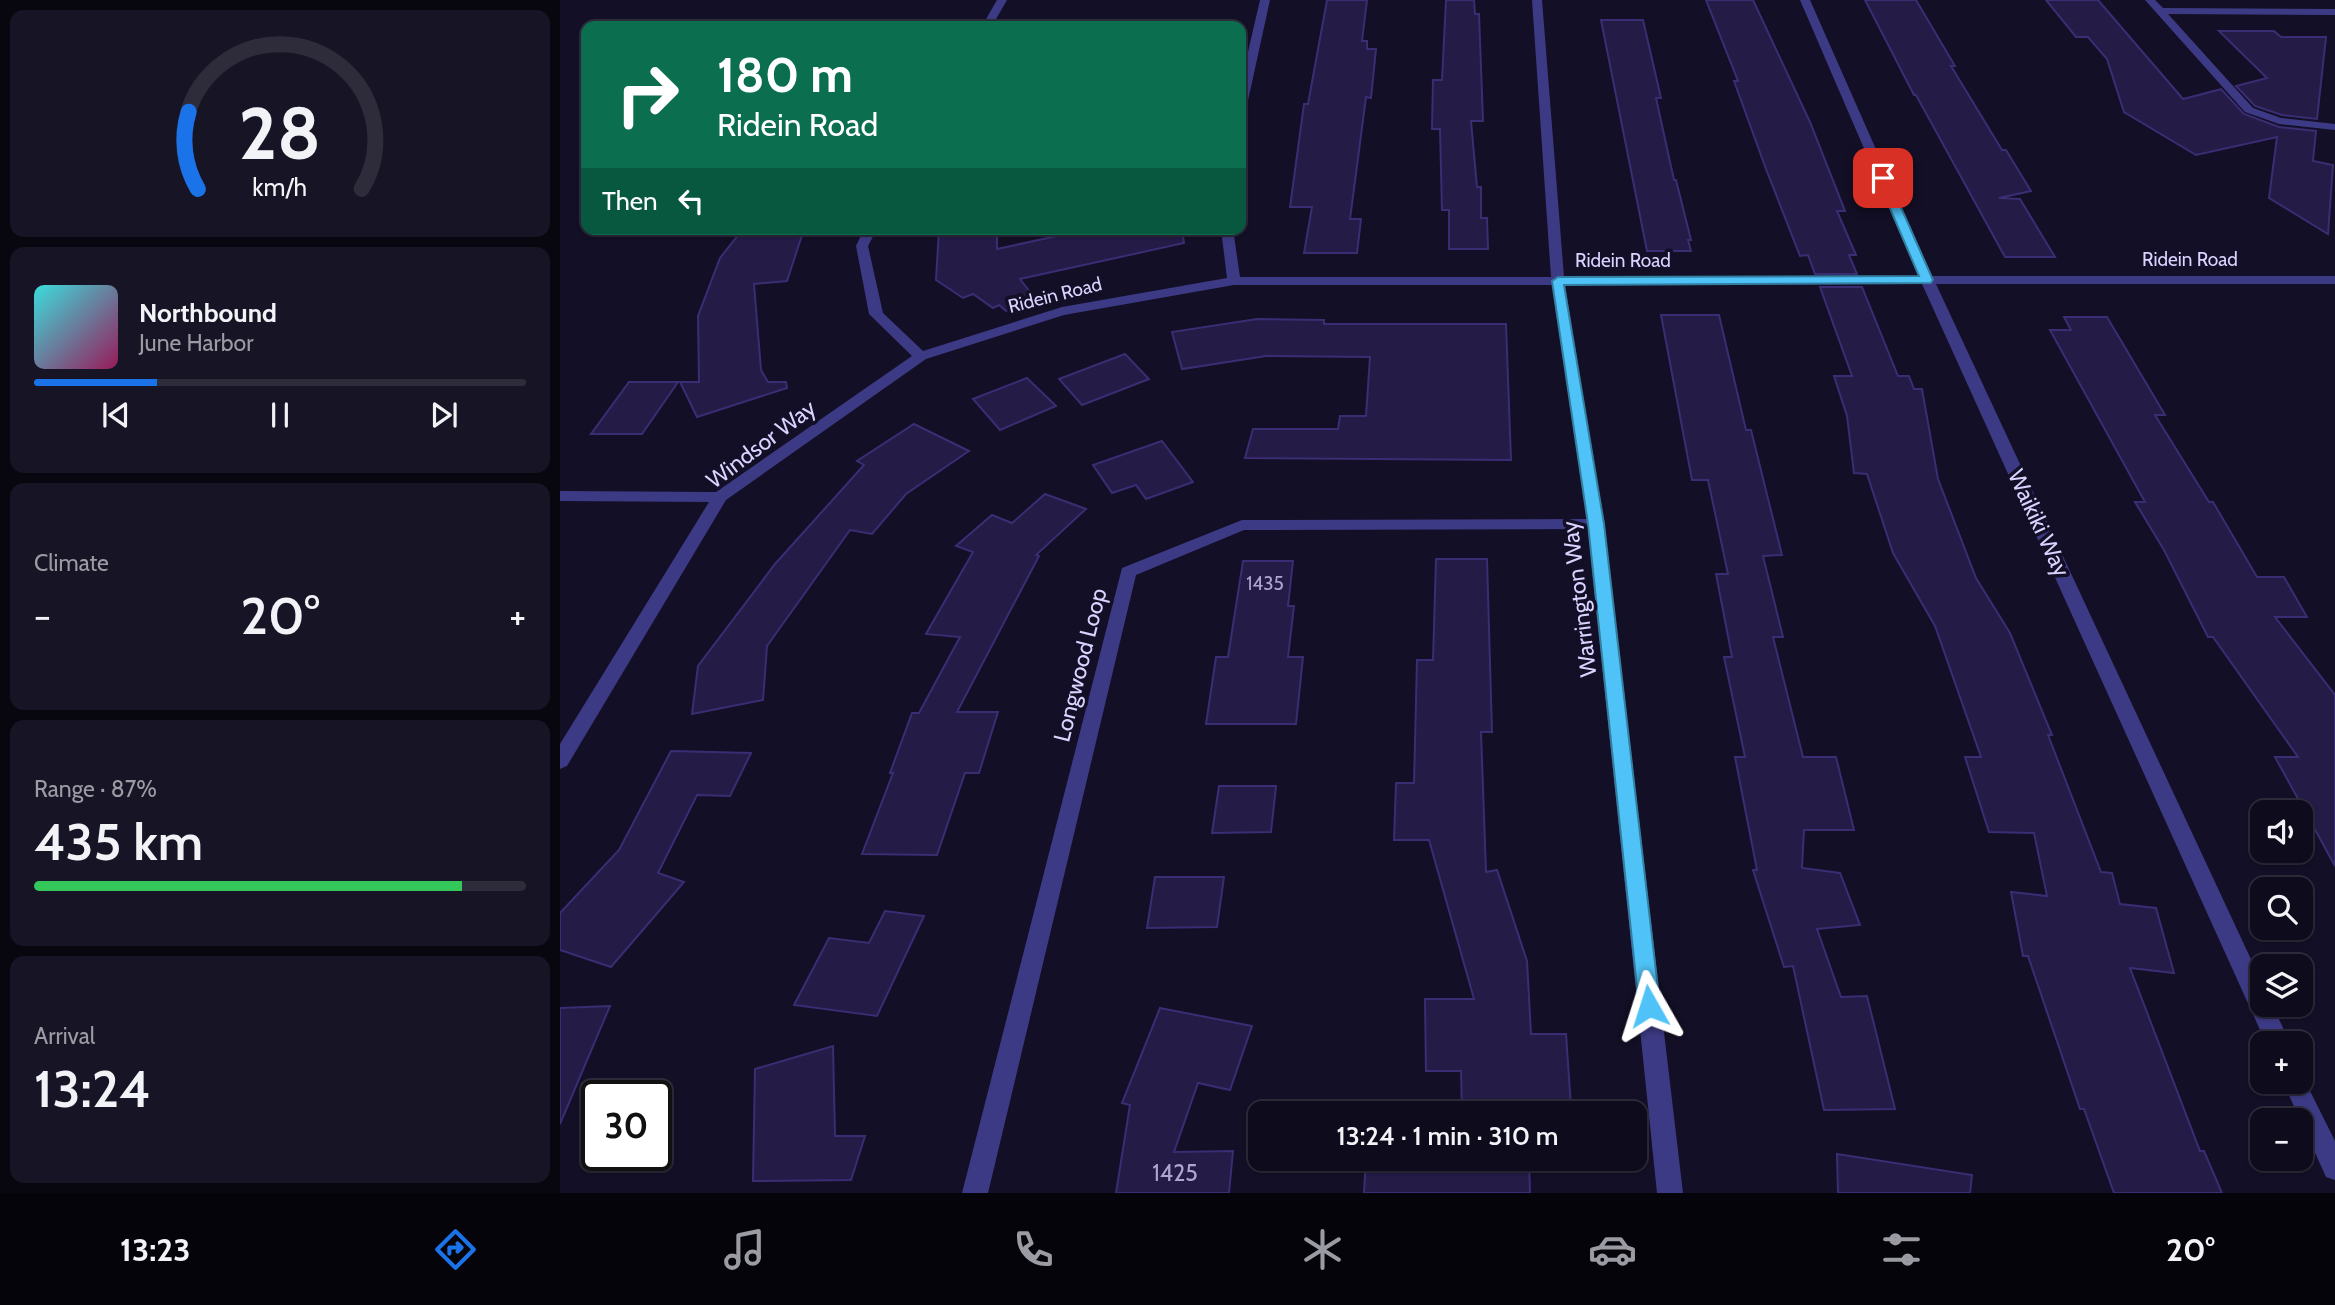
<!DOCTYPE html>
<html lang="en">
<head>
<meta charset="utf-8">
<style>
	body { margin:0; font-family:Cabin,sans-serif; background:#171425; color:#f1f3f6; height:100vh; display:flex; flex-direction:column; font-size:26px; white-space:nowrap }
	* { box-sizing:border-box; margin:0 }
	p { font-size:23px; color:#9b9ba3 }
	.icon { flex:none; width:38px; height:38px; fill:none; stroke:currentColor; stroke-width:2; stroke-linecap:round; stroke-linejoin:round }
	.map { position:relative; flex:1; overflow:hidden }
	.sheet { display:flex; flex-direction:column; gap:10px; padding:10px; background:#08060f; width:560px }
	.sheet>* { flex:none }
	.top-card { position:absolute; left:21px; top:21px; width:665px; height:214px; border-radius:14px; box-shadow:0 2px 5px #0004,0 0 0 2px #2e2b3b; background:#0b6e4f; color:#fff; overflow:hidden }
	.tools { position:absolute; left:1690px; top:800px; display:grid; gap:14px }
	.tools a { display:grid; place-items:center; width:63px; height:63px; border-radius:14px; background:#0e0b1c; box-shadow:0 2px 5px #0004,0 0 0 2px #2e2b3b; font-size:35px }
	.speed { position:absolute; left:21px; top:1080px; display:flex; gap:14px; font-size:35px; font-weight:700; text-align:center }
	.speed>* { display:grid; place-content:center; width:91px; height:91px; border-radius:50%; background:#0e0b1c; box-shadow:0 2px 5px #0004,0 0 0 2px #2e2b3b; line-height:1 }
	.speed .limit { border:4px solid #111; border-radius:10px; background:#fff; color:#111 }
	.pin { position:absolute; display:grid; place-items:center; width:60px; height:60px; color:#fff; margin:-30px; border-radius:14px; box-shadow:0 4px 10px #0006 }
	.me { position:absolute; width:77px; margin:-38px; rotate:354deg; stroke-linejoin:round; filter:drop-shadow(0 0 5px #0008) }
	.turn { display:flex; align-items:center; gap:24px; height:147px; padding:0 21px; font-size:32px }
	.turn .icon { width:91px; height:91px; stroke-width:2.5 }
	.turn b { display:block; font-size:49px; line-height:60px }
	.then { display:flex; align-items:center; height:66px; padding:0 21px; background:#0003; gap:14px; font-size:26px }
	.big { font-size:52px; font-weight:600; line-height:1.1 }
	.sheet .card { flex:1; display:flex; flex-direction:column; justify-content:center; gap:10px; min-width:0; padding:0 24px; border-radius:14px; background:#171425 }
	.sheet .dial { align-items:center; gap:0 }
	.dial svg { height:182px; overflow:visible; fill:none; stroke:#2e2b3b; stroke-width:7; stroke-linecap:round; text-anchor:middle }
	.dial text { fill:#f1f3f6; stroke:none }
	.song { display:flex; align-items:center; gap:21px }
	.cover { width:84px; height:84px; border-radius:10px; background:linear-gradient(135deg,hsl(180 70% 55%),hsl(330 70% 35%)) }
	.played { height:7px; border-radius:4px; background:linear-gradient(90deg,#1a73e8 25%,#2e2b3b 25%) }
	.keys { display:flex; justify-content:space-around; direction:ltr }
	.heat { display:flex; justify-content:space-between; align-items:center; font-size:38px; direction:ltr }
	.charge { height:10px; border-radius:5px; background:linear-gradient(90deg,#34c759 87%,#2e2b3b 0) }
	.trip { position:absolute; left:688px; top:1101px; width:399px; height:70px; border-radius:14px; background:#0e0b1c; box-shadow:0 2px 5px #0004,0 0 0 2px #2e2b3b; font-weight:600; line-height:70px; text-align:center }
	.dock { display:flex; height:112px; justify-content:space-around; align-items:center; background:#06040b; color:#9b9ba3 }
	.dock .icon { width:49px; height:49px }
	.dock .selected { color:#1a73e8 }
	.dock b { font-size:32px; color:#f1f3f6 }
	main { display:flex; flex:1; min-height:0 }
	.map>svg:first-child { display:block }
	.building { fill:#241b47; stroke:#3b2d73; stroke-width:2 }
	.lines { fill:none; stroke-linecap:round; stroke-linejoin:round }
	.street { fill:#3d3a85; fill-rule:evenodd }
	.route { fill:#4fc3f7; stroke:#337fa1; stroke-width:2 }
	.labels { text-anchor:middle; dominant-baseline:central; stroke-width:7; stroke-linejoin:round; paint-order:stroke }
	.far-street-label { font-size:19px; fill:#d9d4ff; stroke:#130f26 }
	.number-label { font-size:19px; fill:#aca6d1 }
	.street-label { font-size:23px; fill:#d9d4ff; stroke:#130f26 }
	.near-number-label { font-size:23px; fill:#aca6d1 }
</style>
</head>
<body>
<main>
<section class="sheet">
<div class="card dial"><svg viewBox="0 0 100 80">
<path d="M14 69A42 42 0 1 1 86 69"/>
<path d="M14 69A42 42 0 0 1 10 35" stroke="#1a73e8"/>
<text x="50" y="56" font-size="32" font-weight="700">28</text>
<text x="50" y="72" font-size="11">km/h</text>
</svg></div>
<div class="card">
<div class="song"><i class="cover"></i><div><b>Northbound</b><p>June Harbor</p></div></div>
<div class="played"></div>
<div class="keys"><svg class="icon" aria-label="previous" viewBox="0 0 24 24"><path d="M18 5L8 12l10 7zM5 5v14"/></svg><svg class="icon" aria-label="pause" viewBox="0 0 24 24"><path d="M8 5v14M16 5v14"/></svg><svg class="icon" aria-label="next" viewBox="0 0 24 24"><path d="M6 5l10 7-10 7zM19 5v14"/></svg></div>
</div>
<div class="card"><p>Climate</p>
<div class="heat"><a>−</a><b class="big">20°</b><a>+</a></div>
</div>
<div class="card"><p>Range · 87%</p><b class="big">435 km</b><div class="charge"></div></div>
<div class="card"><p>Arrival</p><b class="big">13:24</b></div>
</section>
<div class="map">
<svg width="1775" height="1193" viewBox="0 0 1775 1193">
	<rect width="100%" height="100%" fill="#130f26"/>
	<g class="building">
		<path d="M767 0H807L802 41H807V49H816L811 98 806 97 790 219H801L797 253H744L752 207H730L744 104H748Z"/>
		<path d="M886 0H914L915 14H919L923 121H911L917 187H921V218H927L928 249H889V210H882L880 129H872L873 80H882Z"/>
		<path d="M1146 0H1193L1250 122 1285 211H1277L1296 255H1289L1297 274H1255L1248 255 1240 256 1206 169 1174 81H1178Z"/>
		<path d="M1305 0H1356L1395 66H1391L1442 150H1446L1471 191 1439 198 1460 199 1495 257H1445L1356 95H1354Z"/>
		<path d="M1486 0H1538L1623 99 1661 89 1684 114 1719 127 1756 131 1753 161 1773 165 1768 234 1709 198 1717 137 1636 155 1564 112 1547 59 1528 37H1516Z"/>
		<path d="M1041 20H1083L1101 98H1096L1114 180H1116L1131 240H1128L1131 251H1087Z"/>
		<path d="M1659 31H1714L1721 37H1766L1757 119 1722 115 1695 106 1676 86 1707 78Z"/>
		<path d="M183 229H244L227 281 194 284 201 370 208 382H226L227 388 137 417 120 382H139L138 316 160 258Z"/>
		<path d="M379 229H437V249L529 229H622L624 243 460 279 477 301 446 311 439 305 433 308 413 294 403 298 376 280Z"/>
		<path d="M1260 287H1302L1338 376H1349L1354 389H1362L1378 479 1416 578 1450 633 1492 735H1488L1541 872 1552 873 1560 904 1596 908 1614 973 1570 968 1640 1151H1644L1662 1193H1554L1524 1109H1520L1468 956H1463L1451 892 1487 896 1474 833 1429 832 1405 757H1421L1375 626 1333 553 1307 474 1294 473 1287 416 1274 376H1292Z"/>
		<path d="M1101 315H1159L1186 430H1191L1222 555 1203 556 1223 637H1213L1243 757H1276L1294 830H1244L1242 868 1280 873 1300 925 1257 929 1281 997 1307 996 1335 1109 1264 1110 1233 966 1224 967 1193 870H1197L1175 757H1185L1164 657H1172L1156 574H1168L1148 480H1132Z"/>
		<path d="M1504 317H1547L1605 415H1595L1649 502H1653L1697 577H1724L1747 617H1715L1775 695V866L1715 757H1738L1653 637H1648L1604 550 1575 502H1585L1490 330H1511Z"/>
		<path d="M697 319 764 320V324H946L951 460 685 458 693 429H778L780 416H806L810 357 706 356 622 369 612 332Z"/>
		<path d="M565 354 589 379 522 405 499 379Z"/>
		<path d="M467 378 496 406 440 430 413 399Z"/>
		<path d="M69 382H118L82 434H31Z"/>
		<path d="M354 424 409 451 346 494 312 534 290 530 207 646 203 700 132 714 138 666 215 564 304 465 297 461Z"/>
		<path d="M602 441 633 482 586 499 576 485 552 493 533 465Z"/>
		<path d="M485 494 526 509 476 555 479 556 397 712H438L419 773H405L377 855 302 854 333 773H330L352 713H359L400 637 366 634 413 552 396 546 432 515 452 523Z"/>
		<path d="M876 559H927L932 732H921L926 872 937 870 967 961 971 1034H1006L1011 1107H968V1113H902L901 1071H866L865 999H914L869 840H834L836 783H854L857 660H873Z"/>
		<path d="M683 561H733L728 606H734L728 657H743L736 724H646L656 657H668Z"/>
		<path d="M111 751 191 753 170 796 137 795 98 873 124 882 51 967 0 950V913L59 850Z"/>
		<path d="M659 786H716L711 832 652 833Z"/>
		<path d="M595 877H664L657 927 587 928Z"/>
		<path d="M325 911 364 916 317 1016 234 1005 269 938 309 943Z"/>
		<path d="M50 1006 0 1124V1008Z"/>
		<path d="M600 1008 692 1026 670 1090 638 1083 614 1152 673 1151 669 1193H556L570 1105 562 1103Z"/>
		<path d="M273 1046 275 1136H305L291 1180 193 1181 195 1069Z"/>
		<path d="M1277 1154 1412 1175 1410 1193H1278Z"/>
		<path d="M806 1158H969L970 1193H804Z"/>
	</g>
	<g class="lines">
		<g class="street">
			<path d="M437 0H447L432 26H422Z"/>
			<path d="M700 0H710L687 105 681 108V82Z"/>
			<path d="M972 0H982L1004 277 1359 276 1240 0H1250L1372 276H1775V284H1376L1703 985V1004H1712L1730 1043H1706L1362 284 1005 285 1044 524 1123 1193H1097L1028 529 684 530 576 575 428 1193H402L562 568 682 520 1027 519 992 285H674L504 315 366 359 166 500 7 766 0 769V744L149 502 0 501V491L156 492 352 356 309 314 296 246 304 229H317L308 246 323 313 363 351 502 307 667 278 661 229H673L680 277H991Z"/>
			<path d="M1585 0H1595L1603 8 1775 9V15L1608 14 1693 108 1721 118 1775 124V130L1719 124 1685 112Z"/>
			<path d="M1741 1073 1775 1141V1180L1766 1177 1723 1082H1741Z"/>
		</g>
	</g>
	<path class="route" d="M1323 175 1328 178 1373 280 1371 283 1004 285 1044 524 1100 1006 1097 1012 1089 1015 1082 1012 1079 1006 1028 524 992 281 998 277 1359 276 1317 178Z"/>
	<g class="labels">
		<g class="far-street-label">
			<text x="1630" y="259">Ridein Road</text>
			<text x="1063" y="260">Ridein Road</text>
			<text transform="translate(495 295) rotate(-14)">Ridein Road</text>
		</g>
		<g class="number-label">
			<text x="705" y="583">1435</text>
		</g>
		<g class="street-label">
			<text transform="translate(201 444) rotate(-37)">Windsor Way</text>
			<text transform="translate(1479 523) rotate(65)">Waikiki Way</text>
			<text transform="translate(1019 599) rotate(-97)">Warrington Way</text>
			<text transform="translate(520 665) rotate(-76)">Longwood Loop</text>
		</g>
		<g class="near-number-label">
			<text x="615" y="1173">1425</text>
		</g>
	</g>
</svg>
<div class="tools">
<a><svg class="icon" aria-label="sound" viewBox="0 0 24 24"><path d="M4 9h4l5-4v14l-5-4H4zM17 9q2 3 0 6"/></svg></a>
<a><svg class="icon" aria-label="search" viewBox="0 0 24 24"><circle cx="10" cy="10" r="6"/><path d="M15 15l6 6"/></svg></a>
<a><svg class="icon" aria-label="layers" viewBox="0 0 24 24"><path d="M12 4l9 5-9 5-9-5zM3 14l9 5 9-5"/></svg></a>
<a>+</a>
<a>−</a>
</div>
<div class="speed"><div class="limit">30</div></div>
<div class="pin" style="left:1323px;top:178px;background:#d93025"><svg class="icon" aria-label="arrive" viewBox="0 0 24 24"><path d="M6 21V4h12l-3 4 3 4H6"/></svg></div>
<svg class="me" style="left:1089px;top:1006px" viewBox="-20 -20 40 40"><path d="M0-17L14 15 0 8-14 15z" fill="#4fc3f7" stroke="#fff" stroke-width="4"/></svg>
<div class="trip">13:24 · 1 min · 310 m</div>
<div class="top-card">
<div class="turn"><svg class="icon" aria-label="right" viewBox="0 0 24 24"><path d="M7 20v-9h11M14 6l5 5-5 5"/></svg><div><b>180 m</b>Ridein Road</div></div>
<div class="then">Then<svg class="icon" aria-label="left" viewBox="0 0 24 24"><path d="M17 20v-9H6M10 6l-5 5 5 5"/></svg></div>
</div>
</div>
</main>
<nav class="dock">
<b>13:23</b>
<svg class="icon selected" aria-label="directions" viewBox="0 0 24 24"><path d="M12 3l9 9-9 9-9-9zM9 14v-3h6M13 9l2 2-2 2"/></svg>
<svg class="icon" aria-label="music" viewBox="0 0 24 24"><path d="M9 18V5l10-2v13"/><circle cx="6" cy="18" r="3"/><circle cx="16" cy="16" r="3"/></svg>
<svg class="icon" aria-label="phone" viewBox="0 0 24 24"><path d="M5 4h4l2 5-3 2q2 4 5 5l2-3 5 2v4C11 20 4 13 5 4z"/></svg>
<svg class="icon" aria-label="climate" viewBox="0 0 24 24"><path d="M12 3v18M4 7l16 10M4 17L20 7"/></svg>
<svg class="icon" aria-label="car" viewBox="0 0 24 24"><path d="M5 17H2v-5l4-1 3-4h7l3 4 3 1v5h-3M9 17h6M6 11h13"/><circle cx="7" cy="17" r="2"/><circle cx="17" cy="17" r="2"/></svg>
<svg class="icon" aria-label="filters" viewBox="0 0 24 24"><path d="M4 7h16M4 17h16"/><circle cx="9" cy="7" r="2"/><circle cx="15" cy="17" r="2"/></svg>
<b>20°</b>
</nav>
</body>
</html>
